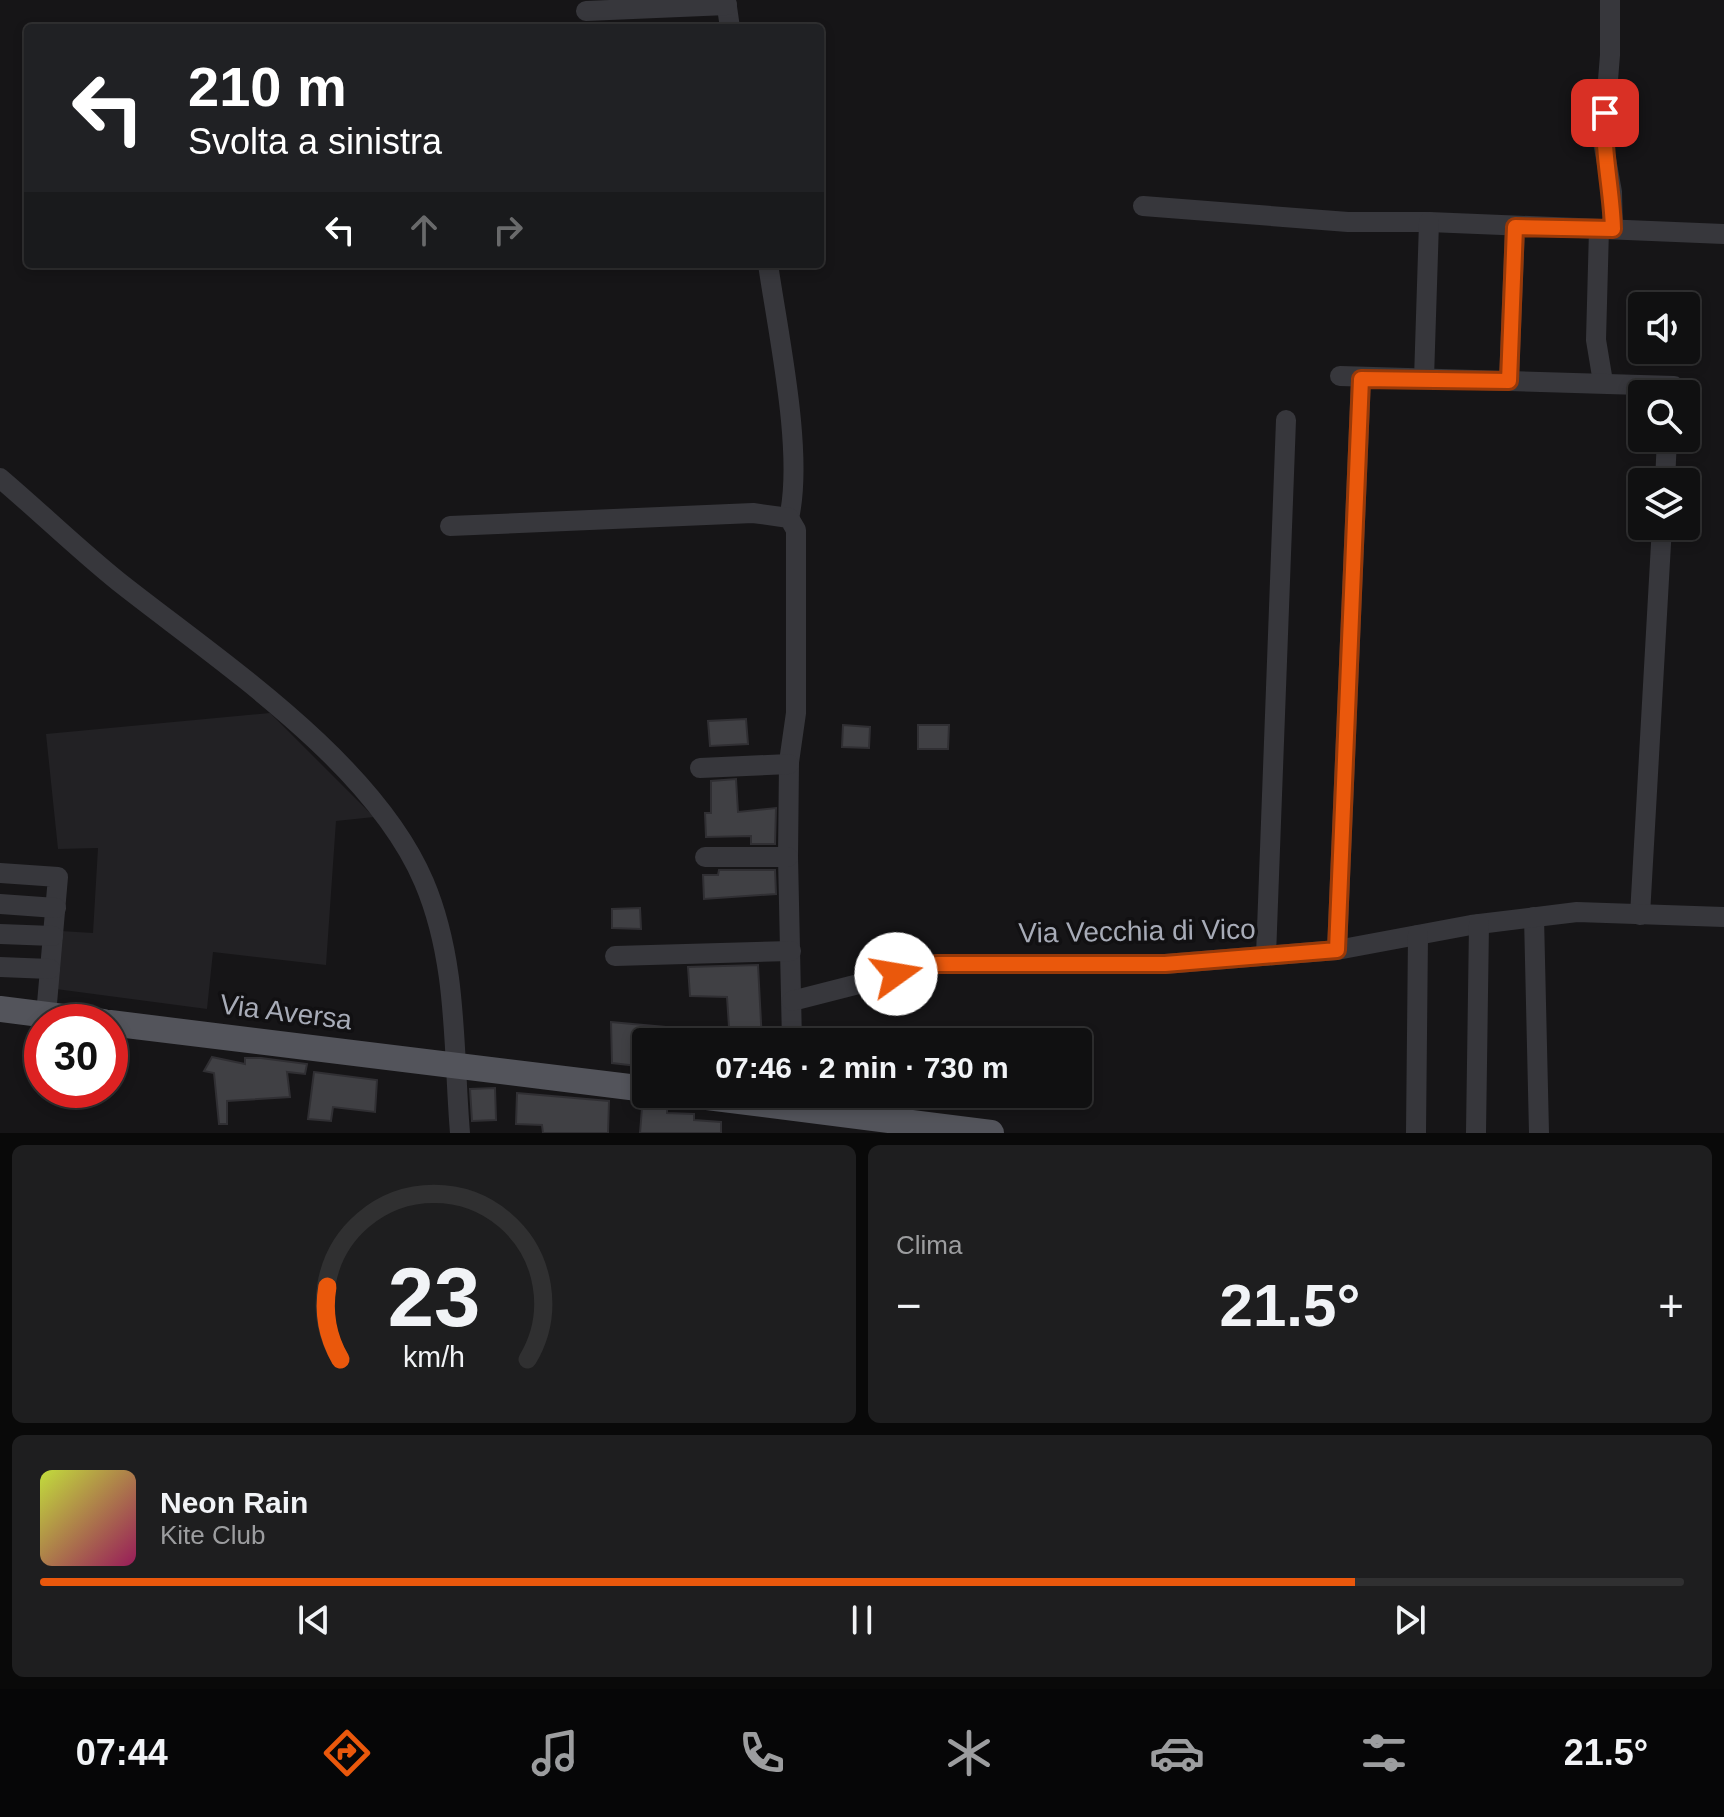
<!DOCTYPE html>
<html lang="it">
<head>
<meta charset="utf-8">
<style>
	body { margin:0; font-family:Helvetica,sans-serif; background:#1e1e1f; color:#f1f3f6; height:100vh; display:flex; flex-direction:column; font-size:30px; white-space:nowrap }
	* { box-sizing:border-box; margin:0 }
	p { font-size:26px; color:#9c9d9f }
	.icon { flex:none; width:44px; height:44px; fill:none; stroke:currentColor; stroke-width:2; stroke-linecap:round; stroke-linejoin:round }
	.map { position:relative; height:1133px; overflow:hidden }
	.panel { display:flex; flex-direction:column; gap:12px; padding:12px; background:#090909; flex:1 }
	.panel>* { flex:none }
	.top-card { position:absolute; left:24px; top:24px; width:800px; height:244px; border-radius:8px; box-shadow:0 4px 12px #0003,0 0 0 2px #303031; background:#202124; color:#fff; overflow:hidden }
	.fabs { position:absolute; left:1628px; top:292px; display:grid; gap:16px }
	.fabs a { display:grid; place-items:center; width:72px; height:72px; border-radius:8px; background:#101011; box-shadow:0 4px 12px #0003,0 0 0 2px #303031; font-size:40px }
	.speed { position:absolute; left:24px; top:1004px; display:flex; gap:16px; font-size:40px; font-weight:700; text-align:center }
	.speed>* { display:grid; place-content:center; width:104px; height:104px; border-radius:50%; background:#101011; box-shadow:0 4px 12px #0003,0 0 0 2px #303031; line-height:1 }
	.speed .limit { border:12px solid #d22; background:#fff; color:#111 }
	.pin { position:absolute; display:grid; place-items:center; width:68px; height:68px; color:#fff; margin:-34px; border-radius:16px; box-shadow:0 4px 12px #0006 }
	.me { position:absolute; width:88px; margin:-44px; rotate:77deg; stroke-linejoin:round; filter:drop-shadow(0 0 6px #0008) }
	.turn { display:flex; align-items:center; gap:28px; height:168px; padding:0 32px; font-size:36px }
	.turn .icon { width:104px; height:104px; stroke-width:2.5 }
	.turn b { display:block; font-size:56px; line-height:68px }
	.lanes { display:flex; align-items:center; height:76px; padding:0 32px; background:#0003; justify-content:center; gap:40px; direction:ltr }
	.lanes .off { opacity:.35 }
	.big { font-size:60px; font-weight:700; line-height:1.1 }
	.panel .widget { flex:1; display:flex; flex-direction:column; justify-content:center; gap:12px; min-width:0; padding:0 28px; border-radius:12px; background:#1e1e1f }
	.panel .dial { align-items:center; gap:0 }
	.dial svg { height:208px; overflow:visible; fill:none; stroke:#303031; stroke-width:7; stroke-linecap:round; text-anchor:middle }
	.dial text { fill:#f1f3f6; stroke:none }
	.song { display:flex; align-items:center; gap:24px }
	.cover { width:96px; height:96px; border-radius:12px; background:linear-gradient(135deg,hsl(70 70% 55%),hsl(330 70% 35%)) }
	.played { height:8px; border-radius:4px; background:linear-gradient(90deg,#ea580c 80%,#303031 80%) }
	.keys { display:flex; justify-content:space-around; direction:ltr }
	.heat { display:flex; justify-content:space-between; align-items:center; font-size:44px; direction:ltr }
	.panel .tiles { flex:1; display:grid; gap:12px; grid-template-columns:1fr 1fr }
	.widget:last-child { grid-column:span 2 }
	.trip { position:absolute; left:632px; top:1028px; width:460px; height:80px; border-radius:8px; background:#101011; box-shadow:0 4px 12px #0003,0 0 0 2px #303031; font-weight:700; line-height:80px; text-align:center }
	.tabs { display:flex; height:128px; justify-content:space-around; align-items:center; background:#060607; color:#9c9d9f }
	.tabs .icon { width:56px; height:56px }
	.tabs .active { color:#ea580c }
	.tabs b { font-size:36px; color:#f1f3f6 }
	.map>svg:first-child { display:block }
	.built { fill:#222124 }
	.building { fill:#404044; stroke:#302f33; stroke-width:2 }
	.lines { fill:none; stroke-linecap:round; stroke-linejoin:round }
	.minor { stroke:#37373c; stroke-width:20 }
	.major { stroke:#53545b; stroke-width:26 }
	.route-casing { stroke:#983908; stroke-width:20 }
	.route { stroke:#ea580c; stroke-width:14 }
	.labels { text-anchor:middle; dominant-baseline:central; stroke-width:7; stroke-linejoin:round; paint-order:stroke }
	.street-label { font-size:28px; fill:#a7abb7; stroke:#111012 }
</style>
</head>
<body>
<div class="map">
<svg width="1724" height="1133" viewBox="0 0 1724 1133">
	<rect width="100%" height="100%" fill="#161517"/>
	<path class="built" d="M270 713 374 817 336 821 326 965 213 952 207 1009 56 989 61 931 93 933 98 848 58 849 46 734Z"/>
	<g class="building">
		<path d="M746 719 748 744 710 746 708 721Z"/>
		<path d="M843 725 870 727 869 748 842 747Z"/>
		<path d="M918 725H949L948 749H918Z"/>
		<path d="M736 779 738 812 776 808 775 844H751V836L706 837 705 813H711V781Z"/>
		<path d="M719 870H775L776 894 704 899 703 875H718Z"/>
		<path d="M640 908 641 929 612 928V909Z"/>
		<path d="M758 965 762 1042H730L727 997 690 996 688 967Z"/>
		<path d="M611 1022 665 1027 666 1042H646V1067L612 1063Z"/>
		<path d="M212 1057 245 1064V1058H261L307 1064 305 1074 287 1072 290 1097 227 1101V1124H219L214 1073 204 1071Z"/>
		<path d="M314 1072 377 1080 375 1112 333 1107 331 1121 308 1119Z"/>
		<path d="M495 1088 496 1120 472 1121 470 1089Z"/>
		<path d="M517 1093 609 1101 608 1133H543L542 1125 516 1124Z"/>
		<path d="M642 1108 667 1109V1113L694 1114V1120L721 1122V1133H640Z"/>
	</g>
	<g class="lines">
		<g class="minor">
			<path d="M726 0 730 28"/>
			<path d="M1610 0V55L1603 142 1612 192 1613 229"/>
			<path d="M586 11 727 5"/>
			<path d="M1143 206 1348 222H1429L1724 234"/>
			<path d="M1599 229 1596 340 1603 382"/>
			<path d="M768 264C778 334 804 452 789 518"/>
			<path d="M1340 376 1674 386"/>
			<path d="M1424 379 1429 222"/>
			<path d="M1509 381 1515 227"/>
			<path d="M0 478C40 512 78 549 119 582 219 661 373 762 424 882 458 962 453 1049 460 1133"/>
			<path d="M1665 482 1667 438"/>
			<path d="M450 526 753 513 789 518 796 530V713L789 762 788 857 792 1042"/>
			<path d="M700 768 789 764"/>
			<path d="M705 857H788"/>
			<path d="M0 873 58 877 46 1015"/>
			<path d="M0 904 56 908"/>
			<path d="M1640 915 1662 526"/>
			<path d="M1534 917 1539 1133"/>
			<path d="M0 934 53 936"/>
			<path d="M1337 950 1361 379"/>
			<path d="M615 956 791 951"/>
			<path d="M1266 956 1286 420"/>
			<path d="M0 967 50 969"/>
			<path d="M792 1001 937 964H1165L1337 950 1471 925 1577 912 1724 917"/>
			<path d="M1416 1133 1418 935"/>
			<path d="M1476 1133 1479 924"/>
		</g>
		<g class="major">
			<path d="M0 1009 103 1022"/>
			<path d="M110 1023 646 1089"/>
			<path d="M683 1094 991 1133"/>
		</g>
	</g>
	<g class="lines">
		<defs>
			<path id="route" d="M896 974 937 964H1165L1337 950 1361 379 1509 381 1515 227 1613 229C1612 190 1602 152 1605 113"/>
		</defs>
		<use href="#route" class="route-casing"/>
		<use href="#route" class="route"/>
	</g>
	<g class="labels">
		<g class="street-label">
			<text transform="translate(1137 931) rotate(-1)">Via Vecchia di Vico</text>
			<text transform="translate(286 1012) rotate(7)">Via Aversa</text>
		</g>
	</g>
</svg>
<div class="fabs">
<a><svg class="icon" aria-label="sound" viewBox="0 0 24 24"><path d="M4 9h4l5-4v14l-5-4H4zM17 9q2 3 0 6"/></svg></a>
<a><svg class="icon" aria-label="search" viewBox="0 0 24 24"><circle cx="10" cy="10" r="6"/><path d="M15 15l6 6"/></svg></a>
<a><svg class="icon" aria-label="layers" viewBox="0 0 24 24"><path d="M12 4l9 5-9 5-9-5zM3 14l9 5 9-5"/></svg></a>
</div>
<div class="speed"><div class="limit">30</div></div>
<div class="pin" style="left:1605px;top:113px;background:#d93025"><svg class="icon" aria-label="arrive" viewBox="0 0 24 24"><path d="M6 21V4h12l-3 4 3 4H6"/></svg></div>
<svg class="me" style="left:896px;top:974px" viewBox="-20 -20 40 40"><circle r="19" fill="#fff"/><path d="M0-13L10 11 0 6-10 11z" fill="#ea580c"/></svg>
<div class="trip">07:46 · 2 min · 730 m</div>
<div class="top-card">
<div class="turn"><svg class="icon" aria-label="left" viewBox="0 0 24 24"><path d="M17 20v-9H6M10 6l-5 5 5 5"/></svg><div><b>210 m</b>Svolta a sinistra</div></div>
<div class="lanes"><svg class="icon" aria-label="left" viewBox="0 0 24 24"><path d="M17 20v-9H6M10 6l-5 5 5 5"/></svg><svg class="icon off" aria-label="ahead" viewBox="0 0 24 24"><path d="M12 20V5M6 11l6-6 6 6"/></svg><svg class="icon off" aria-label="right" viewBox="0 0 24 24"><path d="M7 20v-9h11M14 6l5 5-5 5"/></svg></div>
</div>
</div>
<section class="panel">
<div class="tiles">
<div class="widget dial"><svg viewBox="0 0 100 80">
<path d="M14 69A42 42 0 1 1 86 69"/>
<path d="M14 69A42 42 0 0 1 9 41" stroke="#ea580c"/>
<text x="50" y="56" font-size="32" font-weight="700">23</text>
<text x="50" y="72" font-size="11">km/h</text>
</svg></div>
<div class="widget"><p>Clima</p>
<div class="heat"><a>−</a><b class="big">21.5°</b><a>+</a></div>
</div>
<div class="widget">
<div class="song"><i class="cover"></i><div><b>Neon Rain</b><p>Kite Club</p></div></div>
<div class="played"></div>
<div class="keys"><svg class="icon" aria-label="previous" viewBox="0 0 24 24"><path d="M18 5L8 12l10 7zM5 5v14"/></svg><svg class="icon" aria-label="pause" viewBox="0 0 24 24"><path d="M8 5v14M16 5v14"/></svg><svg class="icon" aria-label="next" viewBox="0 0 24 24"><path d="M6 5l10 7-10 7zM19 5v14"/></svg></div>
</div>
</div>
</section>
<nav class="tabs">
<b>07:44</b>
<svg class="icon active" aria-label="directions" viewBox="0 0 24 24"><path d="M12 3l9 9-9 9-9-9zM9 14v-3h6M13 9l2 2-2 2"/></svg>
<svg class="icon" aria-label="music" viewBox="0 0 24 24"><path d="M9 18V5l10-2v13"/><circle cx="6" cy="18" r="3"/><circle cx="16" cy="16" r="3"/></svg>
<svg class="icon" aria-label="phone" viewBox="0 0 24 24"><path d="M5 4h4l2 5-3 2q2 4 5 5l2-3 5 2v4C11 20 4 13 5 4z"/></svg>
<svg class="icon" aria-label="climate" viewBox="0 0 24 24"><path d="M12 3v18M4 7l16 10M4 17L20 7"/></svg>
<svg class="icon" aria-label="car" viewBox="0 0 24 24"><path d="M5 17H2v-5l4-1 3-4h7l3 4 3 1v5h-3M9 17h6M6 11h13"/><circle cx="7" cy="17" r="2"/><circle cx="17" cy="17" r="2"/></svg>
<svg class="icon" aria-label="filters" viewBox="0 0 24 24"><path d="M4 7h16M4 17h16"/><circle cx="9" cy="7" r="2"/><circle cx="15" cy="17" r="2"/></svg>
<b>21.5°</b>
</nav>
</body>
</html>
